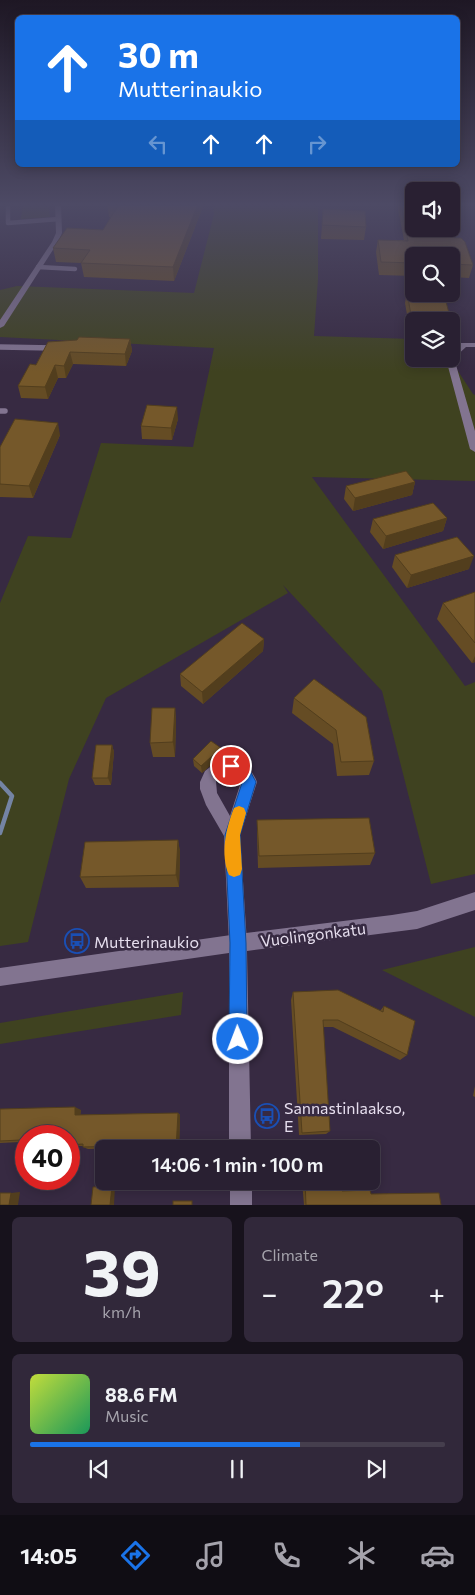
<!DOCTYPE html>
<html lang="en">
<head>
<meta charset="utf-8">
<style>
	body { margin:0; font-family:Commissioner,sans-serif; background:#31283a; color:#f1f3f6; height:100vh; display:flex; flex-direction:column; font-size:19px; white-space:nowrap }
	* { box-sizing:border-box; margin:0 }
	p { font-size:16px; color:#a5a3ac }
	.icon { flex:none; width:28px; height:28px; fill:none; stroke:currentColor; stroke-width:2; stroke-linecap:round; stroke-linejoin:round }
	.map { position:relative; height:1205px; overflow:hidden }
	.drawer { display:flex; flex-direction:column; gap:12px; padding:12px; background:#17121c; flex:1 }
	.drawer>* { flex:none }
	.top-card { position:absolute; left:15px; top:15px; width:445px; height:152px; border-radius:8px; box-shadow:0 2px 12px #0003,0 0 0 1px #453e4d; background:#1a73e8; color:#fff; overflow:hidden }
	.fabs { position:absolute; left:405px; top:182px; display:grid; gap:10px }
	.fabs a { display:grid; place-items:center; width:55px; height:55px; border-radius:8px; background:#292032; box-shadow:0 2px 12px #0003,0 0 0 1px #453e4d; font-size:25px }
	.speed { position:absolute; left:15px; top:1125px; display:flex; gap:10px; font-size:25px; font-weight:700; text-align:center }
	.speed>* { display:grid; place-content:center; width:65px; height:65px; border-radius:50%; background:#292032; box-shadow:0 2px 12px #0003,0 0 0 1px #453e4d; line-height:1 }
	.speed .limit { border:8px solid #d22; background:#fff; color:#111 }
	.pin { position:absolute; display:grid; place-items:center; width:42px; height:42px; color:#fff; margin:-21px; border:2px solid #fff; border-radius:50%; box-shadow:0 1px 5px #0007 }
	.me { position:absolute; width:55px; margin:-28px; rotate:359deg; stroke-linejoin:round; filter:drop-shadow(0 0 4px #0008) }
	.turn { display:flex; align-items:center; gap:18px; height:105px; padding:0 20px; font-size:22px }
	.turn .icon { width:65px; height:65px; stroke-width:2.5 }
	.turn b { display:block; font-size:35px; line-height:42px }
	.lanes { display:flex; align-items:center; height:48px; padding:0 20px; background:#0003; justify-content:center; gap:25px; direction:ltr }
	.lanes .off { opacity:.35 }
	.big { font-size:38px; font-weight:600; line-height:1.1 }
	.drawer .tile { flex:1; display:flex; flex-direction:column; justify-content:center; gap:8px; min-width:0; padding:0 18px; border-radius:8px; background:#31283a }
	.drawer .dial { align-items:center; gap:0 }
	.dial b { font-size:65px; line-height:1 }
	.song { display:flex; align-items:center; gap:15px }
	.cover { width:60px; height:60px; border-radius:8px; background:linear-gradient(135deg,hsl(70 70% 55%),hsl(150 70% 35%)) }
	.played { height:5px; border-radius:2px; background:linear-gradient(90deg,#1a73e8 65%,#453e4d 65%) }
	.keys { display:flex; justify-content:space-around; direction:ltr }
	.heat { display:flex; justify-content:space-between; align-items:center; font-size:28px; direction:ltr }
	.drawer .tiles { flex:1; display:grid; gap:12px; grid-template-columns:1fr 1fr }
	.tile:last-child { grid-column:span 2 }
	.trip { position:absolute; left:95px; top:1140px; width:285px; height:50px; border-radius:8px; background:#292032; box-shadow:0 2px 12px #0003,0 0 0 1px #453e4d; font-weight:600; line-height:50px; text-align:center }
	.dock { display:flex; height:80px; justify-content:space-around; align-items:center; background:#100d14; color:#a5a3ac }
	.dock .icon { width:35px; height:35px }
	.dock .active { color:#1a73e8 }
	.dock b { font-size:22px; color:#f1f3f6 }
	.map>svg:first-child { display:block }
	.green { fill:#3f4220 }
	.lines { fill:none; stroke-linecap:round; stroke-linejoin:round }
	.stream { stroke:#7484a4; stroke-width:4.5 }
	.lane-far1 { stroke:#827490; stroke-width:4.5 }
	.lane { stroke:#827490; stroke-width:5.5 }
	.street { fill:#827490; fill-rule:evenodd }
	.secondary { fill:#827490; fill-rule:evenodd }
	.wall { fill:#654c24 }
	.shaded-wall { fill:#523e1d }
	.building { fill:#75582a; stroke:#523e1d }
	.route { fill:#1a73e8; stroke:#114b97 }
	.slow { fill:#f59e0b }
	.labels { text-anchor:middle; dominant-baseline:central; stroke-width:5; stroke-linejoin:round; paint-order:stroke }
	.near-street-label { font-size:16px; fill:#e6deee; stroke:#372a42 }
	.near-poi-label { font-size:16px; fill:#e6deee; stroke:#372a42; text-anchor:start }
</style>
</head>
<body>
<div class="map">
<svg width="475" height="1205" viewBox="0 0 475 1205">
	<rect width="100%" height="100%" fill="#372a42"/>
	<g class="green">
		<path d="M23 204H49L50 217 21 219Z"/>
		<path d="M213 204H318V279L314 336 414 339V359H450L473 394 475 395V481L312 477 465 686 475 682V874L431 884 382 691 283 585 288 593 106 698 69 779 28 942 0 946V603L28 536 71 538 101 443 193 447 214 348 0 337V290L17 286 194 293 214 214Z"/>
		<path d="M475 947V1017L382 970Z"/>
		<path d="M183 992 181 1015 0 1044V1023Z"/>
	</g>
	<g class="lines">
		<path class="stream" d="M0 783 12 796 0 833"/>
		<g class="lane-far1">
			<path d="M8 204V223L59 219"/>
			<path d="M38 267 75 269"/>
		</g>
		<g class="lane">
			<path d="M0 347 53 348"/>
			<path d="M0 411H5"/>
		</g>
		<g class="street">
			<path d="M55 204H61L62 233 58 242 4 326 0 328V320L52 242 56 233Z"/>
			<path d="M461 343H475V347H466L454 358 475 431V452L470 449 446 359H451V351Z"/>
			<path d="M226 760C242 759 251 767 257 782L240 835 247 943 244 949 238 952 232 949 229 943 224 836 206 805 200 789V782L205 771 214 764ZM224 774H234L241 782 230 816 217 793 216 781Z"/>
		</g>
		<g class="secondary">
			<path d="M475 892V910L417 929 247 951 251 1149H229V953L0 986V968L238 934 392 915 417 911Z"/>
			<rect x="230" y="1181" width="22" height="24"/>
		</g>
	</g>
	<g class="wall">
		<path d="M107 204H204L174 281 84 277 81 263 56 262 53 248 103 230 111 217H109Z"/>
		<path d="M397 204H414L454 238 473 265 469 278 451 277V256H414V276L379 275 376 252 378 240H404Z"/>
		<path d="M323 209 366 227 364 240 321 239Z"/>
		<path d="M407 292 451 321H414V333L410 332 405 303Z"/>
		<path d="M130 339 132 351 126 366 73 364 66 378H58L48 399 21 398 18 386 36 365 48 342Z"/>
		<path d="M178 419 172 440 142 439 141 426Z"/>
		<path d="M60 435 33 498 0 497V447Z"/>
		<path d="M415 482 412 495 353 511 344 499 346 486Z"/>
		<path d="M447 518 443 531 383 549 370 532 373 519Z"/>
		<path d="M395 555 469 569 407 588 392 567Z"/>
		<path d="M475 592V662L472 663 437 619 443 603Z"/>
		<path d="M264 639 263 651 203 704 181 686 180 674Z"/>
		<path d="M294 698 366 717 374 761 369 775 337 776 333 744 292 713Z"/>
		<path d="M175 708 176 722 175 757H153L150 743Z"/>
		<path d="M112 745 114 752 111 785H95L92 778Z"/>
		<path d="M221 756 202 773 194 766 193 759Z"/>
		<path d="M257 820 375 853 370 865 258 868 257 833Z"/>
		<path d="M178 840 180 852 179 887 86 888 80 877Z"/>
		<path d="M293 992 380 1011 384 1006 407 1055 400 1060 333 1027H323L330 1131 326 1134 299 1135 291 1000Z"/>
		<path d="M475 1086V1097L473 1096Z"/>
		<path d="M0 1109 81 1110 80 1115 178 1113 180 1115 179 1149H125V1148L88 1149 83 1147V1146H69V1136H26V1147L20 1146V1142L0 1143Z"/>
		<path d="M302 1181H334V1185L342 1191 370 1194 439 1193 441 1205H304Z"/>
	</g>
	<g class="shaded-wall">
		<path d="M198 204H204L174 281 173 267Z"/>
		<path d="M130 339 132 351 126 366 125 354Z"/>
		<path d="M70 352 73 364 66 378 64 366Z"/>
		<path d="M55 365 58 378 48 399 45 387Z"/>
		<path d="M177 407 178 419 172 440 171 428Z"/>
		<path d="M58 423 60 435 33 498 29 486Z"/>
		<path d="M415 482 412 495 353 511 355 498Z"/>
		<path d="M447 518 443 531 383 549 386 536Z"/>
		<path d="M474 556 469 569 407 588 411 575Z"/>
		<path d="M264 639 263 651 203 704 202 692Z"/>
		<path d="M475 656V662L472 663Z"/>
		<path d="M175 708 176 722 175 757 173 742Z"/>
		<path d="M112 745 114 752 111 785 108 778Z"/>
		<path d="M221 748V756L202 773 201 766Z"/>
		<path d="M178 840 180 852 179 887 176 875Z"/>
		<path d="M75 1107 81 1110 80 1118 75 1115Z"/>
		<path d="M178 1113 180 1115 179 1149H176Z"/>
		<path d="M112 1186H115L114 1205H110Z"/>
		<path d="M20 1192 18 1205H9L11 1193Z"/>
	</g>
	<g class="building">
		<path d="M107 204H198L173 267 81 263 90 250 53 248 67 228 103 230 119 204Z"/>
		<path d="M401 204H414V229H451L454 238H461L465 242 473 265 451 264V256H414V263L381 262 378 240 408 241Z"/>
		<path d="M323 209 365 211 366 227 322 225Z"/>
		<path d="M407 292H414V294H444L451 321H412Z"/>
		<path d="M79 337 130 339 125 354 70 352 64 366 55 365 45 387 18 386 30 364 36 365 48 342 77 340Z"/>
		<path d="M147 405 177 407 171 428 141 426Z"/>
		<path d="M15 419 58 423 29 486 0 484V447Z"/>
		<path d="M406 471 415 482 355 498 346 486Z"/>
		<path d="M433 503 447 518 386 536 373 519Z"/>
		<path d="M457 537 474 556 411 575 395 555Z"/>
		<path d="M475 592V643L443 603Z"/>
		<path d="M242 623 264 639 202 692 180 674Z"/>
		<path d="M314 679 366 717 374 761 341 762 336 730 294 698Z"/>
		<path d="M152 708H175L173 742 150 743Z"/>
		<path d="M211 741 221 748 201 766 193 759Z"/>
		<path d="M96 745H112L108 778H92Z"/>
		<path d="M369 818 375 853 259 856 257 820Z"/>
		<path d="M178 840 176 875 80 877 85 842Z"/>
		<path d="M338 990 383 1012 384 1006 415 1021 407 1055 338 1020H323L330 1131 302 1133 293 992Z"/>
		<path d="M75 1107V1115L178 1113 176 1149H125V1146L83 1147V1144L69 1145V1136H26V1146H20L21 1140 0 1141V1109Z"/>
		<path d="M305 1181H334V1185H342V1191L370 1190 371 1194 439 1193 441 1205H306Z"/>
		<path d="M112 1186 110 1205H91L93 1187Z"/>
		<path d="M0 1193H11L9 1205H0Z"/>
		<rect x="173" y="1201" width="19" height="4"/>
	</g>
	<linearGradient id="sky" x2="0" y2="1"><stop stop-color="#1e1724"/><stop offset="0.55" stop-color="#4d4a65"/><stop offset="1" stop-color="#4d4a65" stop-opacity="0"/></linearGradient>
	<rect width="475" height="372" fill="url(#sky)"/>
	<path class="route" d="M231 759 248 767 256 782 240 835 246 943 247 1039 244 1045 238 1048 231 1045 229 1039 230 943 225 835 242 783 238 776 226 770 224 766 226 761Z"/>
	<path class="slow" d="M239 806 244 808 246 813 240 835 242 869 240 875 234 877 229 875C220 854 226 828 234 808Z"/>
	<defs>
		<symbol id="bus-ring" viewBox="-11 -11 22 22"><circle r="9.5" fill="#372a42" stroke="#1a4fb4" stroke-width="1.5"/><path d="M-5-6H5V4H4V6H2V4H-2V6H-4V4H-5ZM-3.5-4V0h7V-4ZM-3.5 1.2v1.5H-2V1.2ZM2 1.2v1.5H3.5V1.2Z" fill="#1a4fb4"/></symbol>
	</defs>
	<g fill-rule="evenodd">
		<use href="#bus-ring" x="63" y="927" width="28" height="28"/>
		<use href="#bus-ring" x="253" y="1102" width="28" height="28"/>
	</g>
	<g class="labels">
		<g class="near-street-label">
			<text transform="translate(313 934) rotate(-7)">Vuolingonkatu</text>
		</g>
		<g class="near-poi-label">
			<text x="94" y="941">Mutterinaukio</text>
			<text x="284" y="1107">Sannastinlaakso,<tspan x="284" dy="18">E</tspan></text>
		</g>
	</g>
</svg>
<div class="fabs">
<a><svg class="icon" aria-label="sound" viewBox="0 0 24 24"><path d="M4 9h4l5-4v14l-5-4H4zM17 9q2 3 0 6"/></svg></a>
<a><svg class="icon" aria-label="search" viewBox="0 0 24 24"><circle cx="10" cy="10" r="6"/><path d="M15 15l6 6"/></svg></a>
<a><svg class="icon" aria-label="layers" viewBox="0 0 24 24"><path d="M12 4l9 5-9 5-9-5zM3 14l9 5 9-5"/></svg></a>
</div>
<div class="speed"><div class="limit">40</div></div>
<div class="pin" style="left:231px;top:766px;background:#d93025"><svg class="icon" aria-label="arrive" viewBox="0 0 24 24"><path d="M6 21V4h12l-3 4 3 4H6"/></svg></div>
<svg class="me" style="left:238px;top:1039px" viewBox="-20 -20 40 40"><circle r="17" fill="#1a73e8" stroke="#fff" stroke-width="3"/><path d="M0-11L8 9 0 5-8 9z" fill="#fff"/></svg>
<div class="trip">14:06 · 1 min · 100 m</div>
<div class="top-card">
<div class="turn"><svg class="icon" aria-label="ahead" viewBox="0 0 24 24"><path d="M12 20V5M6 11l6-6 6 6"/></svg><div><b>30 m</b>Mutterinaukio</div></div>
<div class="lanes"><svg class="icon off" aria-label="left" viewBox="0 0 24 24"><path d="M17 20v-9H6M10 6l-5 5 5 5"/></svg><svg class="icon" aria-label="ahead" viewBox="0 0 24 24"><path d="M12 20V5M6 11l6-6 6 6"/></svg><svg class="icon" aria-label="ahead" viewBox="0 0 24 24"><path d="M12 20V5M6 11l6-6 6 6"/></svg><svg class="icon off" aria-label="right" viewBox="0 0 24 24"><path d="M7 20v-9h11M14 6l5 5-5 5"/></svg></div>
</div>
</div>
<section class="drawer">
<div class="tiles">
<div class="tile dial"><b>39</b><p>km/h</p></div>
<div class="tile"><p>Climate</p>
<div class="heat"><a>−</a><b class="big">22°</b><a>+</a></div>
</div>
<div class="tile">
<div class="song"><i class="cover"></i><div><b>88.6 FM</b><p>Music</p></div></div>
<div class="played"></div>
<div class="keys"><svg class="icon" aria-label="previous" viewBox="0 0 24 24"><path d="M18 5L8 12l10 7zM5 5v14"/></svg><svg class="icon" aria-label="pause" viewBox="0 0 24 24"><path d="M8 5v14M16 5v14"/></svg><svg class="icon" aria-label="next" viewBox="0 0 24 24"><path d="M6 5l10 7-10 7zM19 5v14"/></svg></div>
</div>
</div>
</section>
<nav class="dock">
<b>14:05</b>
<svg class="icon active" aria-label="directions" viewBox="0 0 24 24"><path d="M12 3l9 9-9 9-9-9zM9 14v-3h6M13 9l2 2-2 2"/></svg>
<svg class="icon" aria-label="music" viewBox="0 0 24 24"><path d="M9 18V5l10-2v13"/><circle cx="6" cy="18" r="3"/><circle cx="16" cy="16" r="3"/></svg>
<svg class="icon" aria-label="phone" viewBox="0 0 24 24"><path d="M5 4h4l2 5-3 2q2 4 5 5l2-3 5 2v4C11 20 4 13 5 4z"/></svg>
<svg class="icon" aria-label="climate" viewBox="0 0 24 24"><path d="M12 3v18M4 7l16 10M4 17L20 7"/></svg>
<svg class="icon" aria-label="car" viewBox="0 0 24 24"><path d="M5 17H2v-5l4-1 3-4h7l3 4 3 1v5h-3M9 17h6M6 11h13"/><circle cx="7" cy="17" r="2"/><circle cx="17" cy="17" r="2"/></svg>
</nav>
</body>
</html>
